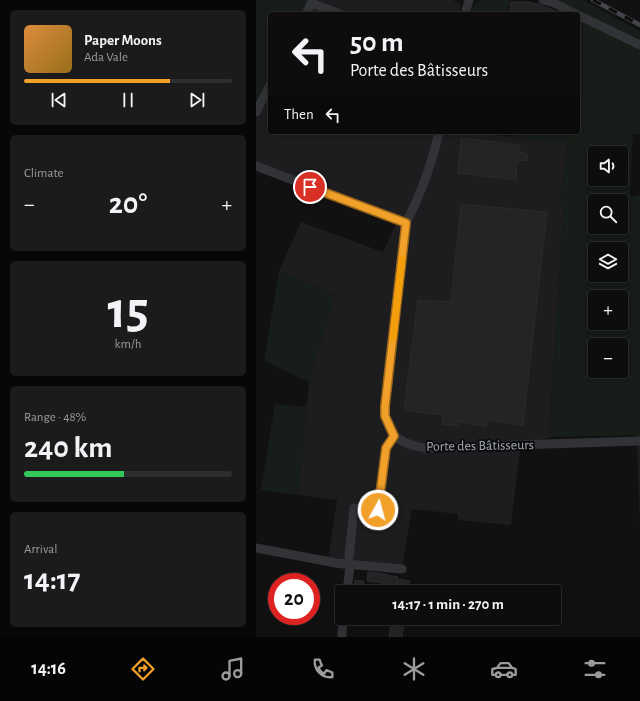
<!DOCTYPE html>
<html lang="en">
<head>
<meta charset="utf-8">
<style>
	body { margin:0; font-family:"Alegreya Sans",sans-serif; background:#1b1b1c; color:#f1f3f6; height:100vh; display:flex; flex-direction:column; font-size:15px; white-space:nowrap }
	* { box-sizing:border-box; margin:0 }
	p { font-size:13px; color:#9a9c9e }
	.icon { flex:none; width:22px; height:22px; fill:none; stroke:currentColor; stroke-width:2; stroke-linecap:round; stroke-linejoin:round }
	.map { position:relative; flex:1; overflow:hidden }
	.details { display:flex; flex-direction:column; gap:10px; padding:10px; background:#070708; width:256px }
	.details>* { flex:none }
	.guide { position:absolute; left:12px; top:12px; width:312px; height:122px; border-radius:4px; box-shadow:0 2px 10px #0003,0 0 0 1px #2d2d2e; background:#0d0d0e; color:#f1f3f6; overflow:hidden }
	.fabs { position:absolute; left:332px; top:146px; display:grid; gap:8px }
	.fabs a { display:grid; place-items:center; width:40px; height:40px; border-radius:4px; background:#0d0d0e; box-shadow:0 2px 10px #0003,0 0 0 1px #2d2d2e; font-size:20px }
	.speed { position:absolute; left:12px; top:573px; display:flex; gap:8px; font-size:20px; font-weight:700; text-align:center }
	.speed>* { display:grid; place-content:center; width:52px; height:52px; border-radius:50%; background:#0d0d0e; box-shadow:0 2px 10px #0003,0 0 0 1px #2d2d2e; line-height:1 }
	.speed .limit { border:6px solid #d22; background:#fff; color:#111 }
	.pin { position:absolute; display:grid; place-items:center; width:34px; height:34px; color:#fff; margin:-17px; border:2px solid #fff; border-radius:50%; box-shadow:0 1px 4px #0007 }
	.me { position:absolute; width:44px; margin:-22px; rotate:7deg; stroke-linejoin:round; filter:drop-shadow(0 0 3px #0008) }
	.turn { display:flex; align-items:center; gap:14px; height:84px; padding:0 16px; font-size:18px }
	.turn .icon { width:52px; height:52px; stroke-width:2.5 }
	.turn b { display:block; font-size:28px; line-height:34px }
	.then { display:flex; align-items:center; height:38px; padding:0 16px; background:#0003; gap:8px; font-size:15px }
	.big { font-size:30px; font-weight:700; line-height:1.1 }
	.details .card { flex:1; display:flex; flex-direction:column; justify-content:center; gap:6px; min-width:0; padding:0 14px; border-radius:6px; background:#1b1b1c }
	.details .dial { align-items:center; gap:0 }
	.dial b { font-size:52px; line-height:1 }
	.song { display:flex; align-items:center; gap:12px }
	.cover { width:48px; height:48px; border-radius:6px; background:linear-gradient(135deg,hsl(30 70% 55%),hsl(40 70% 35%)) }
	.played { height:4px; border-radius:2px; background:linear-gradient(90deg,#f1a02a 70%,#2d2d2e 70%) }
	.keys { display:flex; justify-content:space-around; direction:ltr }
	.heat { display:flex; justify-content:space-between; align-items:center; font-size:22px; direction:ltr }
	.charge { height:6px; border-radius:3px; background:linear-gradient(90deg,#34c759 48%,#2d2d2e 0) }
	.trip { position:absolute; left:79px; top:585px; width:226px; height:40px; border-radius:4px; background:#0d0d0e; box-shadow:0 2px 10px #0003,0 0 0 1px #2d2d2e; font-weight:700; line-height:40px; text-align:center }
	.menu { display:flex; height:64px; justify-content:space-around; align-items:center; background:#050506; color:#9a9c9e }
	.menu .icon { width:28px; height:28px }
	.menu .active { color:#f1a02a }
	.menu b { font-size:18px; color:#f1f3f6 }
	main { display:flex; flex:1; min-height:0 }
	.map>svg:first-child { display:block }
	.built { fill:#1d1d1f }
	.green { fill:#171d18; fill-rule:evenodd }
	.building { fill:#242426; stroke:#2b2b2e }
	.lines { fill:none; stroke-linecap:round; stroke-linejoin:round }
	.minor { stroke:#323337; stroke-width:9 }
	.rail-casing { stroke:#45474c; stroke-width:4.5 }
	.rail { stroke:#0c0c0d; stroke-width:3; stroke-dasharray:9; stroke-linecap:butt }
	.route-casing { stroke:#9d681b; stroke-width:10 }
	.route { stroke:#f1a02a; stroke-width:7 }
	.slow { stroke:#f59e0b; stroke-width:7 }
	.labels { text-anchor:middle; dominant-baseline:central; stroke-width:4; stroke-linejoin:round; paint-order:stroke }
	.street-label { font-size:14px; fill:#a2a8b3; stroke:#0c0c0d }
</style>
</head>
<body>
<main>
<section class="details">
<div class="card">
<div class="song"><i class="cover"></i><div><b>Paper Moons</b><p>Ada Vale</p></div></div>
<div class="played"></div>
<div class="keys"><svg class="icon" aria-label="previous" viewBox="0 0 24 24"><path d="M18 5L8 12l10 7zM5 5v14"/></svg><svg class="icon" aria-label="pause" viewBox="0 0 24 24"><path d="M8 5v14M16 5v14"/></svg><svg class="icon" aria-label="next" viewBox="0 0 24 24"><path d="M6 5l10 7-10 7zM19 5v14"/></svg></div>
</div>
<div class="card"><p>Climate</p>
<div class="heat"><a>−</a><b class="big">20°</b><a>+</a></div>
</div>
<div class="card dial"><b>15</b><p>km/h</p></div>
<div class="card"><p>Range · 48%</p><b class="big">240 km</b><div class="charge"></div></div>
<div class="card"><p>Arrival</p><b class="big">14:17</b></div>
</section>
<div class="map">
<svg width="384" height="637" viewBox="0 0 384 637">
	<rect width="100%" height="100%" fill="#111112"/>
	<g class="built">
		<path d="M60 0H197L205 5 203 14H53Z"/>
		<path d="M14 92V132H214L312 143 304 202 308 203 293 437 264 451 255 525 202 520V514L156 509 146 567 92 570 71 566 81 500 42 495 53 382 78 294 23 271 45 222 127 252 139 226V215L0 162V119Z"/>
		<path d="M381 435H384V526L381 447Z"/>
	</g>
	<g class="green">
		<path d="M1 0H54L47 14H14V75L0 102V3Z"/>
		<path d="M226 0H254L252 14H214C216 7 219 3 226 0Z"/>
		<path d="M302 0H327L384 31V41Z"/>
		<path d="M324 18 384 47V134H377L374 196 384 195V435L293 437 308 204 304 202 312 144 257 137V132H322V22ZM339 153H365V179H339ZM339 201H365V227H339ZM339 249H365V275H339ZM339 297H365V323H339ZM339 345H365V371H339Z"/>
		<path d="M23 271 79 294 53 382 8 361Z"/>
		<path d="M19 404 51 407 42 495 5 490Z"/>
	</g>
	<g class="building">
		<path d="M255 2H272L282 4 307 14H254Z"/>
		<path d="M205 138 264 145 263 152 271 154V160L261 161 260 180 202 173Z"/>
		<path d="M205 204 291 212 267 425 231 420 230 427 203 421V426L186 424 188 415 148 410 162 300 195 302Z"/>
		<path d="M112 572 130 574V575L142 577V579L154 581 152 592H140L141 580 140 585 111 581Z"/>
		<path d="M99 580 108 581 107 592H97Z"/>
		<path d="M136 618H149L146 637H133Z"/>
	</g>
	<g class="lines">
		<g class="minor">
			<path d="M287 0 298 3 320 14"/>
			<path d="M55 3 84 14"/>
			<path d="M50 14 57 0"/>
			<path d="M209 14 213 0"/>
			<path d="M322 15 384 45"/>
			<path d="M0 112 14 85"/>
			<path d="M183 132C176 164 165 194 150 223L129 406C129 434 143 444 169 448L384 441"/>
			<path d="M0 166 150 223"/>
			<path d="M0 548 80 563 146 569"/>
			<path d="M93 557 98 508 122 510 130 448 138 436"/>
			<path d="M91 592 94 565"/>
			<path d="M86 637V633L87 618"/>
		</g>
		<defs>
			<path id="rail" d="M337 0 384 25"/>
		</defs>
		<use href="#rail" class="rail-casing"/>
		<use href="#rail" class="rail"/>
	</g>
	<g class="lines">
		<defs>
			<path id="route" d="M54 187 150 223 129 406V416L138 436 130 448 122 510"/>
		</defs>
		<use href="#route" class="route-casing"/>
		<use href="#route" class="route"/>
		<path class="slow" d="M137 338 146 259"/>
	</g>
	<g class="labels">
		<g class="street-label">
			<text transform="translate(224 446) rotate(-1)">Porte des Bâtisseurs</text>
		</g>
	</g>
</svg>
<div class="fabs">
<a><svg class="icon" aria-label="sound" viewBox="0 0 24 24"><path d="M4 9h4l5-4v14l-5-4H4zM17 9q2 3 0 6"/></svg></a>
<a><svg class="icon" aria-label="search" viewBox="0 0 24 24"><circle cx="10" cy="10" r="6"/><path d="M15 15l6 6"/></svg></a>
<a><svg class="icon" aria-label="layers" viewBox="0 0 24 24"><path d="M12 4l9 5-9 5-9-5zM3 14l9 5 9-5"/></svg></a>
<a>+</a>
<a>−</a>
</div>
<div class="speed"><div class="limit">20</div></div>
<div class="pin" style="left:54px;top:187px;background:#d93025"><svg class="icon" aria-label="arrive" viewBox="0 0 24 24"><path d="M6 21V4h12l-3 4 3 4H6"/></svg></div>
<svg class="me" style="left:122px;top:510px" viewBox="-20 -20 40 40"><circle r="17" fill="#f1a02a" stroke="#fff" stroke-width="3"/><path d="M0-11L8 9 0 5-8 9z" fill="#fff"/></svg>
<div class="trip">14:17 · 1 min · 270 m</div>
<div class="guide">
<div class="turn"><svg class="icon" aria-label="left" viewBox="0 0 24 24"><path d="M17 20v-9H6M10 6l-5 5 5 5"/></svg><div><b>50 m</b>Porte des Bâtisseurs</div></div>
<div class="then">Then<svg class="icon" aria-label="left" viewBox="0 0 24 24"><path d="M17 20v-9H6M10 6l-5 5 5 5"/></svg></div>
</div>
</div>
</main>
<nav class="menu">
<b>14:16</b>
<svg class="icon active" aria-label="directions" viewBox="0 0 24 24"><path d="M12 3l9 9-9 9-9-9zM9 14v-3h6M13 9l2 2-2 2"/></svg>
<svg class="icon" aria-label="music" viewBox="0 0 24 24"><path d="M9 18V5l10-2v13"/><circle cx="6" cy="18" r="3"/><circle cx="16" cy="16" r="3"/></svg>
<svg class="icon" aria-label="phone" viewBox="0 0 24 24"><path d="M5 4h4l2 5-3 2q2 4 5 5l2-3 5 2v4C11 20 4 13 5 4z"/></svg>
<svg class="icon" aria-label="climate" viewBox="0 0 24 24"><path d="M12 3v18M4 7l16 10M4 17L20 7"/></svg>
<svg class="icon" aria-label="car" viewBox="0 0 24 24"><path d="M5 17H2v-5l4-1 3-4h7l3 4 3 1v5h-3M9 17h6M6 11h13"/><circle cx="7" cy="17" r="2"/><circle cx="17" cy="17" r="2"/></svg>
<svg class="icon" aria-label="filters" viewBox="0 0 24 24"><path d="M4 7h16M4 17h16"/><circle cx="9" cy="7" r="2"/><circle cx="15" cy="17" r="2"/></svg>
</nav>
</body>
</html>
